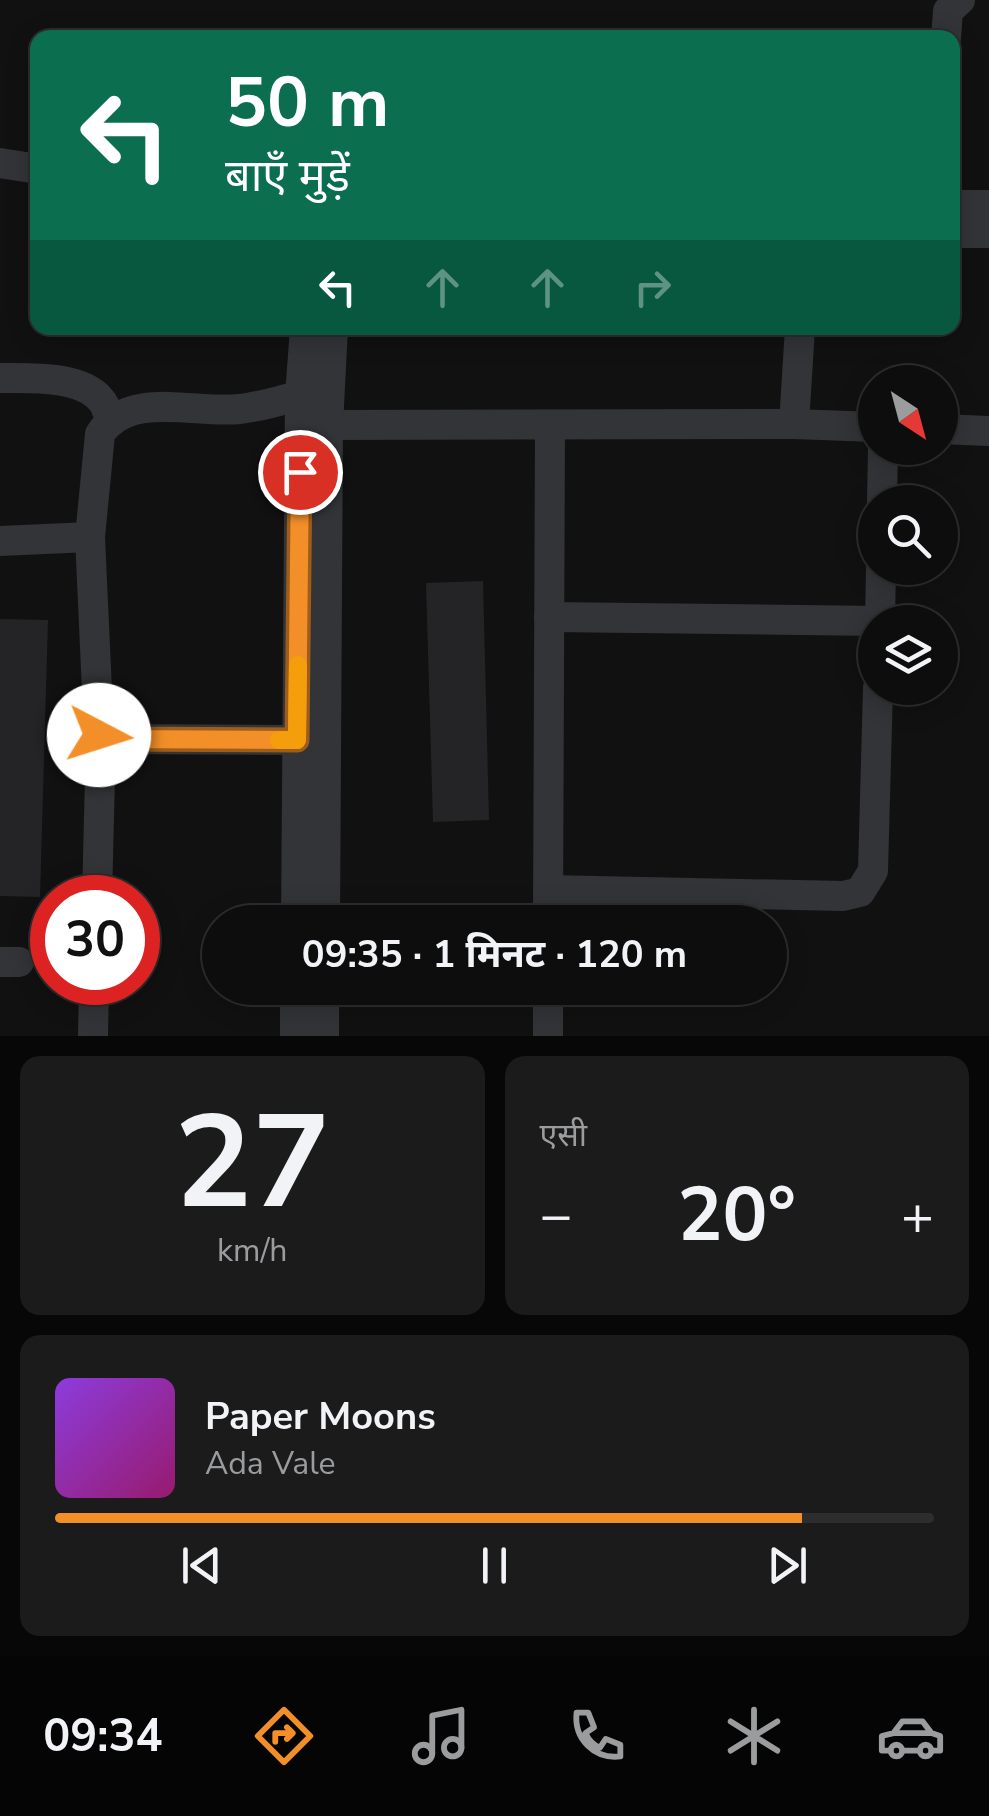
<!DOCTYPE html>
<html lang="hi">
<head>
<meta charset="utf-8">
<style>
	body { margin:0; font-family:"Nunito Sans","Noto Sans Devanagari",sans-serif; background:#1b1b1c; color:#f1f3f6; height:100vh; display:flex; flex-direction:column; font-size:38px; white-space:nowrap }
	* { box-sizing:border-box; margin:0 }
	p { font-size:32px; color:#9a9c9e }
	.icon { flex:none; width:55px; height:55px; fill:none; stroke:currentColor; stroke-width:2; stroke-linecap:round; stroke-linejoin:round }
	.map { position:relative; height:1036px; overflow:hidden }
	.side { display:flex; flex-direction:column; gap:20px; padding:20px; background:#070708; flex:1 }
	.side>* { flex:none }
	.hud { position:absolute; left:30px; top:30px; width:930px; height:305px; border-radius:20px; box-shadow:0 5px 25px #0003,0 0 0 2px #2d2d2e; background:#0b6e4f; color:#fff; overflow:hidden }
	.needle { width:65px; rotate:144deg }
	.fabs { position:absolute; left:858px; top:365px; display:grid; gap:20px }
	.fabs a { display:grid; place-items:center; width:100px; height:100px; border-radius:50%; background:#0d0d0e; box-shadow:0 5px 25px #0003,0 0 0 2px #2d2d2e; font-size:50px }
	.speed { position:absolute; left:30px; top:875px; display:flex; gap:20px; font-size:50px; font-weight:700; text-align:center }
	.speed>* { display:grid; place-content:center; width:130px; height:130px; border-radius:50%; background:#0d0d0e; box-shadow:0 5px 25px #0003,0 0 0 2px #2d2d2e; line-height:1 }
	.speed .limit { border:15px solid #d22; background:#fff; color:#111 }
	.pin { position:absolute; display:grid; place-items:center; width:85px; height:85px; color:#fff; margin:-42px; border:5px solid #fff; border-radius:50%; box-shadow:0 2px 10px #0007 }
	.me { position:absolute; width:110px; margin:-55px; rotate:95deg; stroke-linejoin:round; filter:drop-shadow(0 0 8px #0008) }
	.turn { display:flex; align-items:center; gap:35px; height:210px; padding:0 30px; font-size:45px }
	.turn .icon { width:130px; height:130px; stroke-width:2.5 }
	.turn b { display:block; font-size:70px; line-height:85px }
	.lanes { display:flex; align-items:center; height:95px; padding:0 30px; background:#0003; justify-content:center; gap:50px; direction:ltr }
	.lanes .off { opacity:.35 }
	.big { font-size:75px; font-weight:700; line-height:1.1 }
	.side .widget { flex:1; display:flex; flex-direction:column; justify-content:center; gap:15px; min-width:0; padding:0 35px; border-radius:20px; background:#1b1b1c }
	.side .dial { align-items:center; gap:0 }
	.dial b { font-size:130px; line-height:1 }
	.song { display:flex; align-items:center; gap:30px }
	.cover { width:120px; height:120px; border-radius:15px; background:linear-gradient(135deg,hsl(270 70% 55%),hsl(320 70% 35%)) }
	.played { height:10px; border-radius:5px; background:linear-gradient(90deg,#f38f29 85%,#2d2d2e 85%) }
	.keys { display:flex; justify-content:space-around; direction:ltr }
	.heat { display:flex; justify-content:space-between; align-items:center; font-size:55px; direction:ltr }
	.side .tiles { flex:1; display:grid; gap:20px; grid-template-columns:1fr 1fr }
	.widget:last-child { grid-column:span 2 }
	.trip { position:absolute; left:202px; top:905px; width:585px; height:100px; border-radius:50px; background:#0d0d0e; box-shadow:0 5px 25px #0003,0 0 0 2px #2d2d2e; font-weight:700; line-height:100px; text-align:center }
	.tab-bar { display:flex; height:160px; justify-content:space-around; align-items:center; background:#050506; color:#9a9c9e }
	.tab-bar .icon { width:70px; height:70px }
	.tab-bar .on { color:#f38f29 }
	.tab-bar b { font-size:45px; color:#f1f3f6 }
	.map>svg:first-child { display:block }
	.building { fill:#242426 }
	.lines { fill:none; stroke-linecap:round; stroke-linejoin:round }
	.street { stroke:#323437; stroke-width:30 }
	.route-casing { stroke:#9e5d1b; stroke-width:25 }
	.route { stroke:#f38f29; stroke-width:18 }
	.slow { stroke:#f59e0b; stroke-width:18 }
</style>
</head>
<body>
<div class="map">
<svg width="989" height="1036" viewBox="0 0 989 1036">
	<rect width="100%" height="100%" fill="#111112"/>
	<g class="building">
		<path d="M483 581 489 820 433 822 426 583Z"/>
		<path d="M0 619 48 620 40 897 0 896Z"/>
	</g>
	<g class="lines">
		<g class="street">
			<path d="M946 38 948 11 960 0"/>
			<path d="M0 163 38 169"/>
			<path d="M952 205H989"/>
			<path d="M952 233H989"/>
			<path d="M0 378C28 378 81 375 101 400 106 405 108 415 111 422"/>
			<path d="M794 424 875 427"/>
			<path d="M328 425 794 424 800 328"/>
			<path d="M940 429 989 431"/>
			<path d="M882 502 883 448"/>
			<path d="M0 541 90 537"/>
			<path d="M549 617 880 621"/>
			<path d="M880 622 881 568"/>
			<path d="M297 740 109 739 99 735 90 537 100 434C129 390 196 414 239 409 260 407 280 400 300 396"/>
			<path d="M548 890 843 896 860 892 873 871 878 688"/>
			<path d="M97 898 101 737"/>
			<path d="M296 922 300 396 305 328"/>
			<path d="M325 922 328 425 333 328"/>
			<path d="M548 922 550 425"/>
			<path d="M0 962H19"/>
			<path d="M93 1036 94 982"/>
			<path d="M295 1036V988"/>
			<path d="M324 1036V988"/>
			<path d="M548 1036V988"/>
		</g>
	</g>
	<g class="lines">
		<defs>
			<path id="route" d="M99 735 109 739 297 740 300 472"/>
		</defs>
		<use href="#route" class="route-casing"/>
		<use href="#route" class="route"/>
		<path class="slow" d="M279 740H297L298 665"/>
	</g>
</svg>
<div class="fabs">
<a><svg class="needle" viewBox="-14 -14 28 28"><path d="M0-13l5 13h-10z" fill="#e53935"/><path d="M0 13l5-13h-10z" fill="#9a9c9e"/></svg></a>
<a><svg class="icon" aria-label="search" viewBox="0 0 24 24"><circle cx="10" cy="10" r="6"/><path d="M15 15l6 6"/></svg></a>
<a><svg class="icon" aria-label="layers" viewBox="0 0 24 24"><path d="M12 4l9 5-9 5-9-5zM3 14l9 5 9-5"/></svg></a>
</div>
<div class="speed"><div class="limit">30</div></div>
<div class="pin" style="left:300px;top:472px;background:#d93025"><svg class="icon" aria-label="arrive" viewBox="0 0 24 24"><path d="M6 21V4h12l-3 4 3 4H6"/></svg></div>
<svg class="me" style="left:99px;top:735px" viewBox="-20 -20 40 40"><circle r="19" fill="#fff"/><path d="M0-13L10 11 0 6-10 11z" fill="#f38f29"/></svg>
<div class="trip">09:35 · 1 मिनट · 120 m</div>
<div class="hud">
<div class="turn"><svg class="icon" aria-label="left" viewBox="0 0 24 24"><path d="M17 20v-9H6M10 6l-5 5 5 5"/></svg><div><b>50 m</b>बाएँ मुड़ें</div></div>
<div class="lanes"><svg class="icon" aria-label="left" viewBox="0 0 24 24"><path d="M17 20v-9H6M10 6l-5 5 5 5"/></svg><svg class="icon off" aria-label="ahead" viewBox="0 0 24 24"><path d="M12 20V5M6 11l6-6 6 6"/></svg><svg class="icon off" aria-label="ahead" viewBox="0 0 24 24"><path d="M12 20V5M6 11l6-6 6 6"/></svg><svg class="icon off" aria-label="right" viewBox="0 0 24 24"><path d="M7 20v-9h11M14 6l5 5-5 5"/></svg></div>
</div>
</div>
<section class="side">
<div class="tiles">
<div class="widget dial"><b>27</b><p>km/h</p></div>
<div class="widget"><p>एसी</p>
<div class="heat"><a>−</a><b class="big">20°</b><a>+</a></div>
</div>
<div class="widget">
<div class="song"><i class="cover"></i><div><b>Paper Moons</b><p>Ada Vale</p></div></div>
<div class="played"></div>
<div class="keys"><svg class="icon" aria-label="previous" viewBox="0 0 24 24"><path d="M18 5L8 12l10 7zM5 5v14"/></svg><svg class="icon" aria-label="pause" viewBox="0 0 24 24"><path d="M8 5v14M16 5v14"/></svg><svg class="icon" aria-label="next" viewBox="0 0 24 24"><path d="M6 5l10 7-10 7zM19 5v14"/></svg></div>
</div>
</div>
</section>
<nav class="tab-bar">
<b>09:34</b>
<svg class="icon on" aria-label="directions" viewBox="0 0 24 24"><path d="M12 3l9 9-9 9-9-9zM9 14v-3h6M13 9l2 2-2 2"/></svg>
<svg class="icon" aria-label="music" viewBox="0 0 24 24"><path d="M9 18V5l10-2v13"/><circle cx="6" cy="18" r="3"/><circle cx="16" cy="16" r="3"/></svg>
<svg class="icon" aria-label="phone" viewBox="0 0 24 24"><path d="M5 4h4l2 5-3 2q2 4 5 5l2-3 5 2v4C11 20 4 13 5 4z"/></svg>
<svg class="icon" aria-label="climate" viewBox="0 0 24 24"><path d="M12 3v18M4 7l16 10M4 17L20 7"/></svg>
<svg class="icon" aria-label="car" viewBox="0 0 24 24"><path d="M5 17H2v-5l4-1 3-4h7l3 4 3 1v5h-3M9 17h6M6 11h13"/><circle cx="7" cy="17" r="2"/><circle cx="17" cy="17" r="2"/></svg>
</nav>
</body>
</html>
